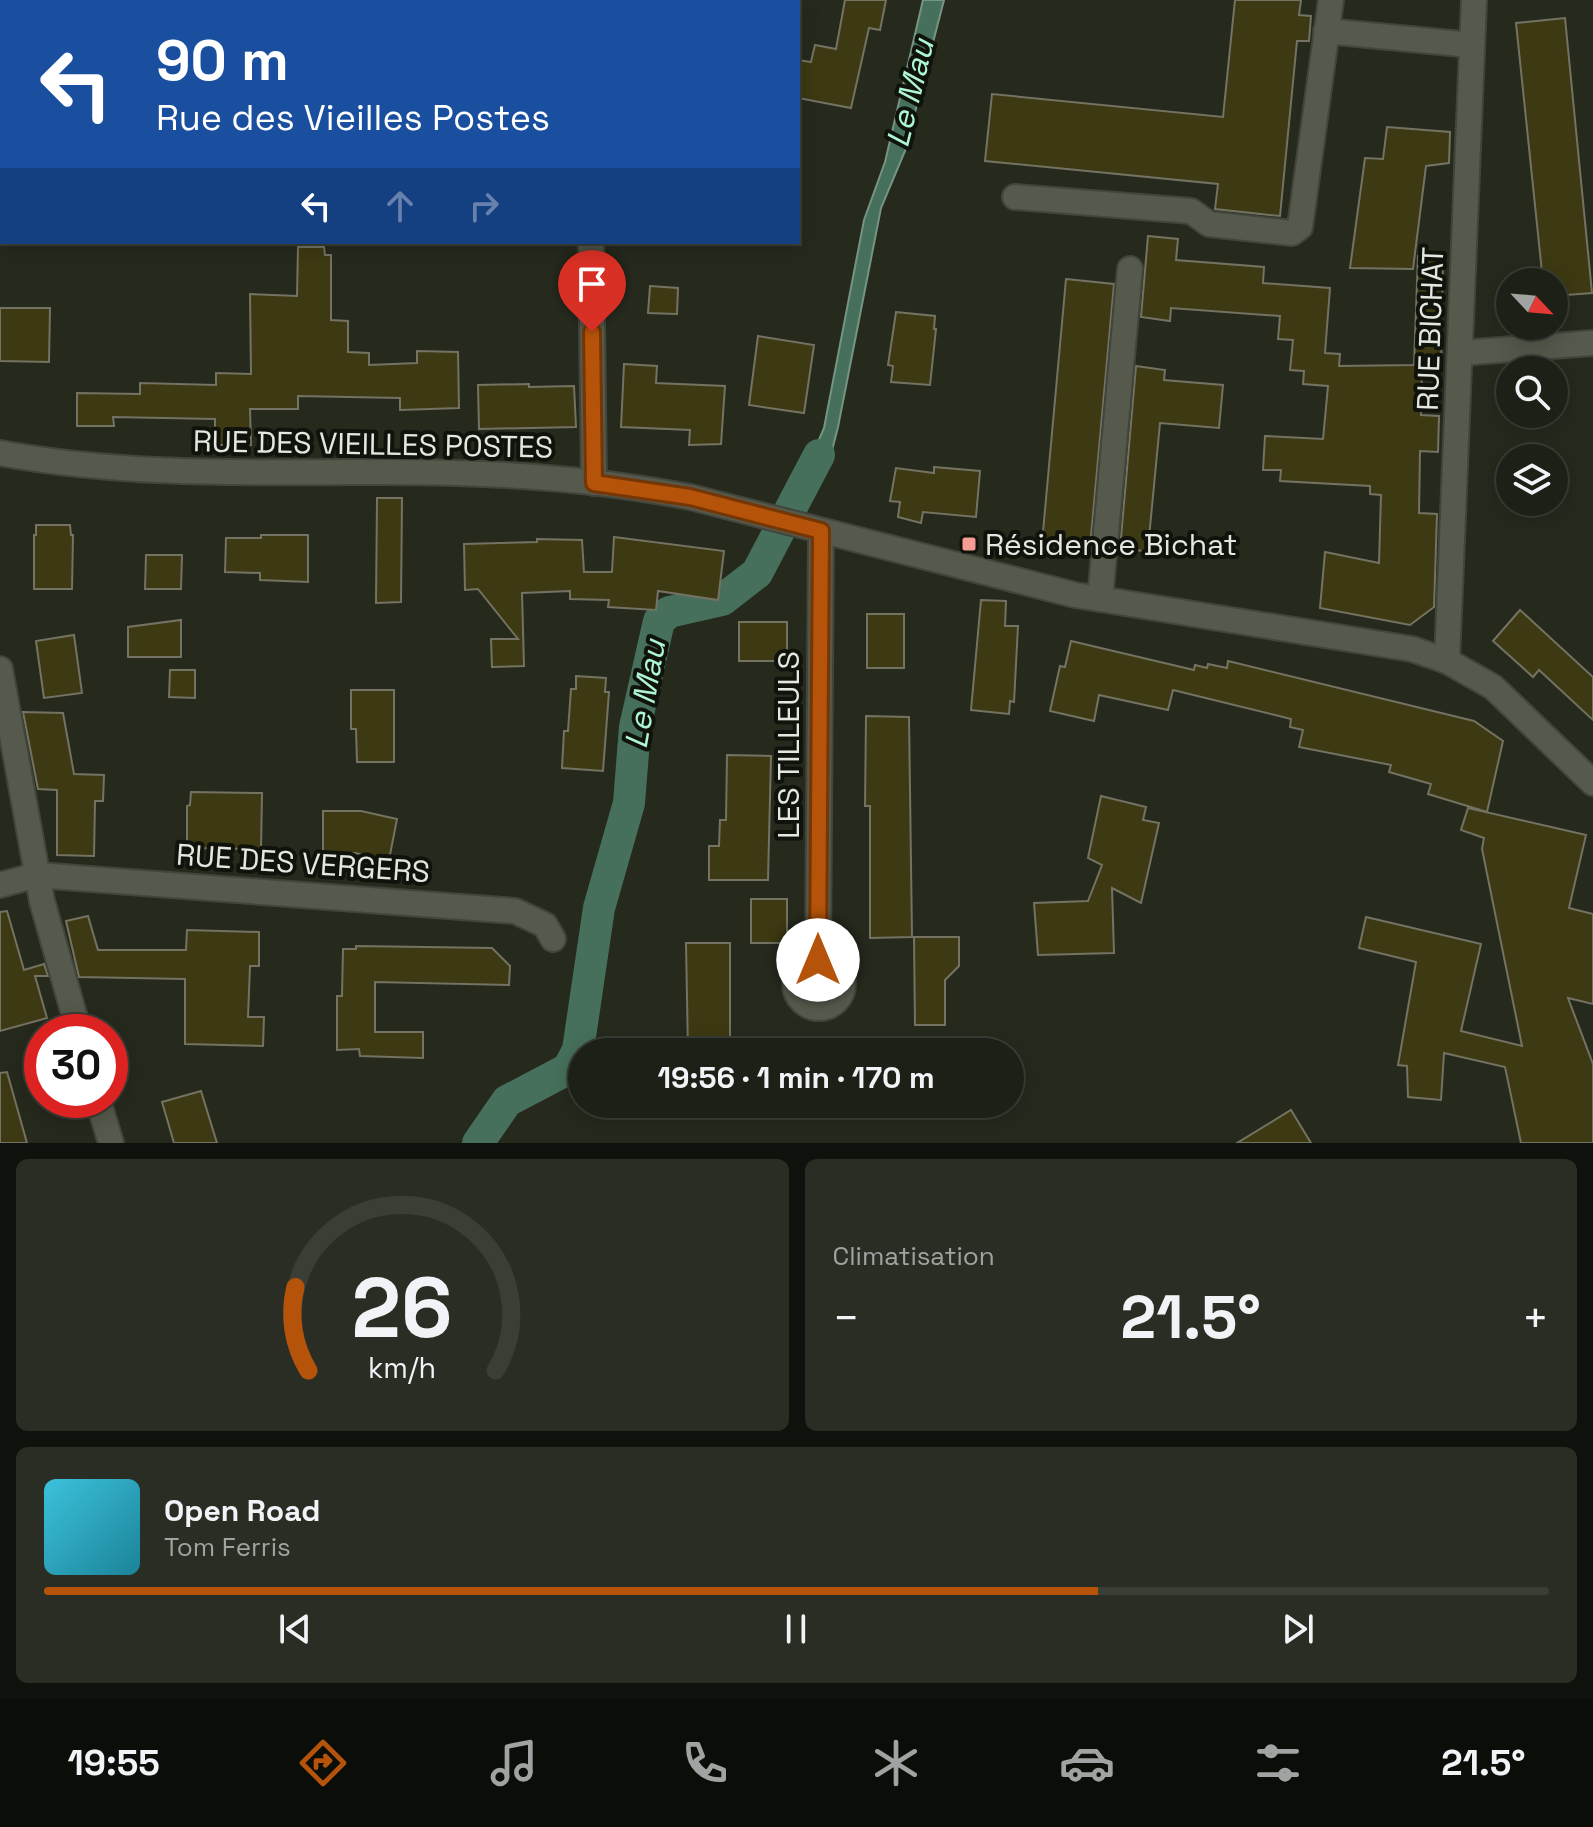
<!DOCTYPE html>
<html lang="fr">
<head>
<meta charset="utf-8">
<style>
	body { margin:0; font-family:"Space Grotesk",sans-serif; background:#292d23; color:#f1f3f6; height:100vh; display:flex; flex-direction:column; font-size:30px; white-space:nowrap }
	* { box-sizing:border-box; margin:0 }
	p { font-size:26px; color:#a0a3a1 }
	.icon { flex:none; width:44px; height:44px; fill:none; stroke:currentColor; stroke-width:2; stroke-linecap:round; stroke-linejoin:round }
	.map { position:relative; height:1143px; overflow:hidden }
	.drawer { display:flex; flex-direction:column; gap:16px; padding:16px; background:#0f120c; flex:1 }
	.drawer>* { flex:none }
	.hud { position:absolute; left:0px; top:0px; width:800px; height:244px; box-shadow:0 4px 20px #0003,0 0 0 2px #3a3e35; background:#1a4fa0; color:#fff; overflow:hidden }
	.needle { width:52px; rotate:116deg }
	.buttons { position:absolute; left:1496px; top:268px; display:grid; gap:16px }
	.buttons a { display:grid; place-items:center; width:72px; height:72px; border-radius:50%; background:#1c2016; box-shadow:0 4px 20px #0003,0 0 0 2px #3a3e35; font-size:40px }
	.speed { position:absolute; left:24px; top:1014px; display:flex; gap:16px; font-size:40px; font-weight:700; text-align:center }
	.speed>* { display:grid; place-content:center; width:104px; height:104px; border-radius:50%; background:#1c2016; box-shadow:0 4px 20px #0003,0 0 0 2px #3a3e35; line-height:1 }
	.speed .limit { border:12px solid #d22; background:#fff; color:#111 }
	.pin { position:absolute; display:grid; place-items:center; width:68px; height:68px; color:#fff; margin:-82px -34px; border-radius:50% 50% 50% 0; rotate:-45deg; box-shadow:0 0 8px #0007 }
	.pin .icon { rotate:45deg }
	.me { position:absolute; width:88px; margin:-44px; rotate:0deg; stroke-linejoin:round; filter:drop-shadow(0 0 6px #0008) }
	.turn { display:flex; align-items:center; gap:28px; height:168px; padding:0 24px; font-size:36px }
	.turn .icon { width:104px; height:104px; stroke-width:2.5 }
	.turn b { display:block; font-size:56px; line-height:68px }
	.lanes { display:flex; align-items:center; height:76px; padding:0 24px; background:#0003; justify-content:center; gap:40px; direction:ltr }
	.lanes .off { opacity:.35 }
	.big { font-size:60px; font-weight:700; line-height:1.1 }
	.drawer .tile { flex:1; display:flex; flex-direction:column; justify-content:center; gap:12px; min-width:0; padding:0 28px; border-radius:12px; background:#292d23 }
	.drawer .dial { align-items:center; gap:0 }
	.dial svg { height:208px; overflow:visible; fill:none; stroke:#3a3e35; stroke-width:7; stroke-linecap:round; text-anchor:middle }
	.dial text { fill:#f1f3f6; stroke:none }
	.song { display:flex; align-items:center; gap:24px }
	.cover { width:96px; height:96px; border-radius:12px; background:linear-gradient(135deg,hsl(190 70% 55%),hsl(190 70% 35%)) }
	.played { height:8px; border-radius:4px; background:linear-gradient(90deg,#b45309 70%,#3a3e35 70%) }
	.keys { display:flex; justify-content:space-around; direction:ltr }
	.heat { display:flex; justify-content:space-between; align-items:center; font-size:44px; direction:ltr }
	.drawer .tiles { flex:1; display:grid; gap:16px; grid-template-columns:1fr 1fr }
	.tile:last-child { grid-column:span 2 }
	.trip { position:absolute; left:568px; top:1038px; width:456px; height:80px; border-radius:40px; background:#1c2016; box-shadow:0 4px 20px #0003,0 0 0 2px #3a3e35; font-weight:700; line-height:80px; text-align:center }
	.tab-bar { display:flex; height:128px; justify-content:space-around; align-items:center; background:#0b0d09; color:#a0a3a1 }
	.tab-bar .icon { width:56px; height:56px }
	.tab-bar .selected { color:#b45309 }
	.tab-bar b { font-size:36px; color:#f1f3f6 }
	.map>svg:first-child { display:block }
	.green { fill:#433925 }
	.water { fill:#46705c; stroke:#759483; stroke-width:2 }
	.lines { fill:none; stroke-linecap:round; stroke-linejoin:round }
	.canal { stroke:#46705c; stroke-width:32 }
	.building { fill:#3d3912; stroke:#737263; stroke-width:2 }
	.minor-casing { stroke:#42453b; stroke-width:28 }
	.minor { stroke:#555a4c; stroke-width:24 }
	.route-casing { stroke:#753606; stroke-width:20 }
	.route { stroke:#b45309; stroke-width:14 }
	.poi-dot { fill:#f59c95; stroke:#10120c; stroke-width:3 }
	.labels { text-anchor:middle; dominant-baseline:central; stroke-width:8; stroke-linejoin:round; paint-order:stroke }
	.street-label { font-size:30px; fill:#e4e7df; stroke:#10120c }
	.poi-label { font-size:30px; fill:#e4e7df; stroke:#10120c; text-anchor:start }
	.water-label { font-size:32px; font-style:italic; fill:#aef6d2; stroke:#10120c }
</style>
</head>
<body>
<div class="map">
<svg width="1593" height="1143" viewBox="0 0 1593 1143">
	<rect width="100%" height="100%" fill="#262a1d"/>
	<path class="green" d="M0 0H399V2H2L0 134Z"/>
	<path class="water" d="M923 0H944L905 151 881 208 838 427 827 470 811 496 791 490 812 456 824 428 864 220 885 162Z"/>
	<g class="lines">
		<path class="canal" d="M478 1143 507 1101 568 1069 578 1050 599 908 629 803 635 727 659 621 669 612 722 600 757 573 819 455"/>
	</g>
	<g class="building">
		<path d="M845 0H886L880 30 869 28 851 108 798 98V60L811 62 815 45 836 49Z"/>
		<path d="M1235 0H1301L1299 15 1311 16 1309 41H1297L1280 216 1215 209 1218 184 985 161 992 94 1223 117Z"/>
		<path d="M1565 18 1592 293 1554 296V282H1543L1516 23Z"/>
		<path d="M1387 127 1450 132 1449 163 1426 166 1413 269 1350 268 1365 158 1383 159Z"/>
		<path d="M1148 236 1178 239 1176 260 1264 267 1263 283 1330 288 1325 353 1340 354 1339 366 1414 365 1418 256 1443 260 1441 367H1422L1421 415 1439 416 1438 452 1420 451 1419 513 1437 514 1434 607 1410 625 1320 608 1325 552 1379 563 1381 495 1370 494V486L1280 481 1281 470H1263L1265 436 1323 439 1328 386 1303 384 1304 371 1290 370 1293 340 1278 339 1280 316 1171 308 1170 321 1141 317Z"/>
		<path d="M298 247H324L325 255H331V320L348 321V352L369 353V365L417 363V351L458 352 459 408 400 410V398L298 396V409H250L251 445H215V419L113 417 114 426H77V393L140 394V383L216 385V373L251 374 250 294 297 296Z"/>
		<path d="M1066 279 1114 284 1090 547 1042 543Z"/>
		<path d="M650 286 678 288 677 314 648 313Z"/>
		<path d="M0 308H50L49 362 0 361Z"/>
		<path d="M896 312 935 316 934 329H936L930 385 891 382 893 366 888 365Z"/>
		<path d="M758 336 814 345 804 413 749 405Z"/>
		<path d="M624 364 657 366 656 383 725 386 721 444 689 445 690 430 621 427Z"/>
		<path d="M1136 366 1165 370 1164 380 1223 385 1219 428 1160 423 1148 548H1145V551L1120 549Z"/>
		<path d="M529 384V387L574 386 576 427 479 429 478 385Z"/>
		<path d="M934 467 980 471 976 517 923 512 921 523 898 517 900 502 890 501 896 468 934 473Z"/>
		<path d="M377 498H402L401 602 376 603Z"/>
		<path d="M36 525H70L71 535H73L72 589H34V535H36Z"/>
		<path d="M261 535H308V582L260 580V573L225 572 226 538H261Z"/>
		<path d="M614 537 724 551 718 600 658 591 656 610 608 607 609 600 570 599V591L522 593 524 666 492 667 491 639H518L478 589 465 590 464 544 537 542V539L582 540 584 572H612Z"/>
		<path d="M146 555H182L181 589H145Z"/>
		<path d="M981 600 1006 601 1005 626H1018L1014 702 1010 701 1009 714 971 710Z"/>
		<path d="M1520 610 1593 677V720L1539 670 1533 677 1493 641Z"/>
		<rect x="867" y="614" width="37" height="54"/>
		<path d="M181 620V657H128V627Z"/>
		<rect x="739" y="622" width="48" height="39"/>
		<path d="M74 635 82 693 44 698 36 641Z"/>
		<path d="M1071 641 1194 670 1195 665 1207 668 1208 664 1227 668 1228 661 1474 721 1503 741 1487 812 1428 794 1431 784 1389 772 1391 765 1299 747 1303 730 1290 727 1291 719 1173 690 1168 710 1099 695 1094 721 1050 711 1060 666 1065 667Z"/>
		<path d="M170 670H195V698L169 697Z"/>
		<path d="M576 676 606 678 605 692H609L603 771 562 768 564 731H568L571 689H576Z"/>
		<path d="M351 690H394V762H357L356 729H351Z"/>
		<path d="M23 712 63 713 74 774 104 775 103 801H95L94 856 57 855V790L38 789Z"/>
		<path d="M866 716 909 717 912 937 870 938V806H865Z"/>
		<path d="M727 755 771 756 768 880H709V846H719L720 820H726Z"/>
		<path d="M191 792 262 793 261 849 187 848V806L190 805Z"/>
		<path d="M1101 796 1146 807 1143 820 1159 823 1141 903 1112 888 1114 953 1038 955 1034 903 1088 901 1102 865 1088 858Z"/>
		<path d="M1468 808 1586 835 1569 908 1593 914V1004L1568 998 1593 1064V1143H1521L1505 1067 1444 1053 1441 1100 1408 1097 1407 1066 1398 1065 1416 962 1359 948 1366 917 1481 944 1461 1031 1522 1046 1482 849 1484 838 1461 830Z"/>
		<path d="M323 811H361L397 819 389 860 355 853H323Z"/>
		<rect x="751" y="899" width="36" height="44"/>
		<path d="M7 911 24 970 44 964 48 976H35L47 1018 0 1031V912Z"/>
		<path d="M88 916 98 950H186L187 930 259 932V966H250L248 1017H264L263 1046 185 1044V979L79 977 66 921Z"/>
		<path d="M914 937H959V966L945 980V1025H915Z"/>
		<path d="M686 943H730V1052H688Z"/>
		<path d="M356 946 492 948 510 966 509 985 375 982V1032H423V1058L360 1056 359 1049 337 1050V996H342L343 949H356Z"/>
		<path d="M7 1072 27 1143H0V1073Z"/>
		<path d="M201 1091 217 1143H174L162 1102Z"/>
		<path d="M1291 1110 1311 1143H1237Z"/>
	</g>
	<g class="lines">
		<defs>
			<g id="minor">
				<path d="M780 2 781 0"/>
				<path d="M1326 31 1472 45"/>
				<path d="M1015 197 1191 211 1209 224 1292 233 1300 227 1331 0"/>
				<path d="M591 242 594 483"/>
				<path d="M1461 353 1593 343"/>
				<path d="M0 453C152 481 301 469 455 473 533 475 613 482 690 497L1075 595 1412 649 1447 661 1493 687 1593 783"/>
				<path d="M1100 599 1130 269"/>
				<path d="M1447 661 1474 0"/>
				<path d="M0 669 42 901 79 1032"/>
				<path d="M0 885 37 875 515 911 545 925 553 939"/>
				<path d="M818 960 821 531"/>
				<circle cx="819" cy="984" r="24"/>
				<path d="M98 1100 111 1143"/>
			</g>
		</defs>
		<use href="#minor" class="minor-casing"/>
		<use href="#minor" class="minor"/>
	</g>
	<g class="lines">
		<defs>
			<path id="route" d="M592 332 594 483 690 497 821 531 818 960"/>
		</defs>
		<use href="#route" class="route-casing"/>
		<use href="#route" class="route"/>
	</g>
	<rect class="poi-dot" x="961" y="536" width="16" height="16" rx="4"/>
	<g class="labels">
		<g class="street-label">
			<text transform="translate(1430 329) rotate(-88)">RUE BICHAT</text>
			<text transform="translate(373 444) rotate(1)">RUE DES VIEILLES POSTES</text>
			<text transform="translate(788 745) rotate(-90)">LES TILLEULS</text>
			<text transform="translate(303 863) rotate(4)">RUE DES VERGERS</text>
		</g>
		<g class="poi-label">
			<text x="985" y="544">Résidence Bichat</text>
		</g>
		<g class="water-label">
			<text transform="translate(910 93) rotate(-76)">Le Mau</text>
			<text transform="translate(645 694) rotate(-80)">Le Mau</text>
		</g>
	</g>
</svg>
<div class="buttons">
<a><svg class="needle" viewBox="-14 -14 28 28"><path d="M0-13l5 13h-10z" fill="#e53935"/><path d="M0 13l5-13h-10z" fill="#a0a3a1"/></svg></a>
<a><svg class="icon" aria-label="search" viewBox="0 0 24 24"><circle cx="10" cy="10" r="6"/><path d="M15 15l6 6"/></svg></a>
<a><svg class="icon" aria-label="layers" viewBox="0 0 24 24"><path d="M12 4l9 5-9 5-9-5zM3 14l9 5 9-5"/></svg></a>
</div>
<div class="speed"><div class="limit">30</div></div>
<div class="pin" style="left:592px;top:332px;background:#d93025"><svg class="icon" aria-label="arrive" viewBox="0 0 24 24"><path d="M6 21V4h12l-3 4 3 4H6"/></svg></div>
<svg class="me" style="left:818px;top:960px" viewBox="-20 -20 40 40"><circle r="19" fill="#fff"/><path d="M0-13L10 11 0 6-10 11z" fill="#b45309"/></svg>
<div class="trip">19:56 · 1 min · 170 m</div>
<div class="hud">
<div class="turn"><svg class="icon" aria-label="left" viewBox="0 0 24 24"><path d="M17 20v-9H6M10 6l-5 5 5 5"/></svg><div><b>90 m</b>Rue des Vieilles Postes</div></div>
<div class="lanes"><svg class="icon" aria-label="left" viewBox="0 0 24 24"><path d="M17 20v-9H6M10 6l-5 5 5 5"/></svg><svg class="icon off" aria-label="ahead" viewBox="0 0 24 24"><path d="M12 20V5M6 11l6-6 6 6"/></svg><svg class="icon off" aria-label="right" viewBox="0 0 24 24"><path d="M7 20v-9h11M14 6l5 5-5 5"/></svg></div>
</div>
</div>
<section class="drawer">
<div class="tiles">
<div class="tile dial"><svg viewBox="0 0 100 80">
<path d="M14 69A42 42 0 1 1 86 69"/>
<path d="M14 69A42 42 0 0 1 9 37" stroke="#b45309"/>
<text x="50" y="56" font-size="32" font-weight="700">26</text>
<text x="50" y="72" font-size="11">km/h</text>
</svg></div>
<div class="tile"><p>Climatisation</p>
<div class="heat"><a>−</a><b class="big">21.5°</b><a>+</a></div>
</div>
<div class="tile">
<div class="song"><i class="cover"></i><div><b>Open Road</b><p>Tom Ferris</p></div></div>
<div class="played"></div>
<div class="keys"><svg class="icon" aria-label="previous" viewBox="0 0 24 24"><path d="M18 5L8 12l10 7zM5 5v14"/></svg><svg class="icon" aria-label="pause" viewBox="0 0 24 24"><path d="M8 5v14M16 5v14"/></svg><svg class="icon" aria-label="next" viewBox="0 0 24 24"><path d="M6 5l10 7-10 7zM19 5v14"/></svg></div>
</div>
</div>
</section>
<nav class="tab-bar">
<b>19:55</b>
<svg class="icon selected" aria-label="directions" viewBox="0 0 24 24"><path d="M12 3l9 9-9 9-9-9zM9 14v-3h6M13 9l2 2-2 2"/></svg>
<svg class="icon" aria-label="music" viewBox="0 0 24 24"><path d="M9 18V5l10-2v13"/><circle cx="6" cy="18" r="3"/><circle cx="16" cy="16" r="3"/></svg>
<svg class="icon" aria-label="phone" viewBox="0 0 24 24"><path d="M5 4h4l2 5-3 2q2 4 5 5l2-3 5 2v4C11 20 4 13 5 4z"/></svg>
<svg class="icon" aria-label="climate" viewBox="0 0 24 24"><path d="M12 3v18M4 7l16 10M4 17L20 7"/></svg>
<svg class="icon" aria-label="car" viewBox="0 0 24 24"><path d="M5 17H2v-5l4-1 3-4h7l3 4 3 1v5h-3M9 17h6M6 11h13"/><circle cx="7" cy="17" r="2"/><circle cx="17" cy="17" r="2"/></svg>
<svg class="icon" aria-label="filters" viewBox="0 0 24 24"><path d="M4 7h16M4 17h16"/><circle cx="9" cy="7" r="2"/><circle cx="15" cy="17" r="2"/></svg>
<b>21.5°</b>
</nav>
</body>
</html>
